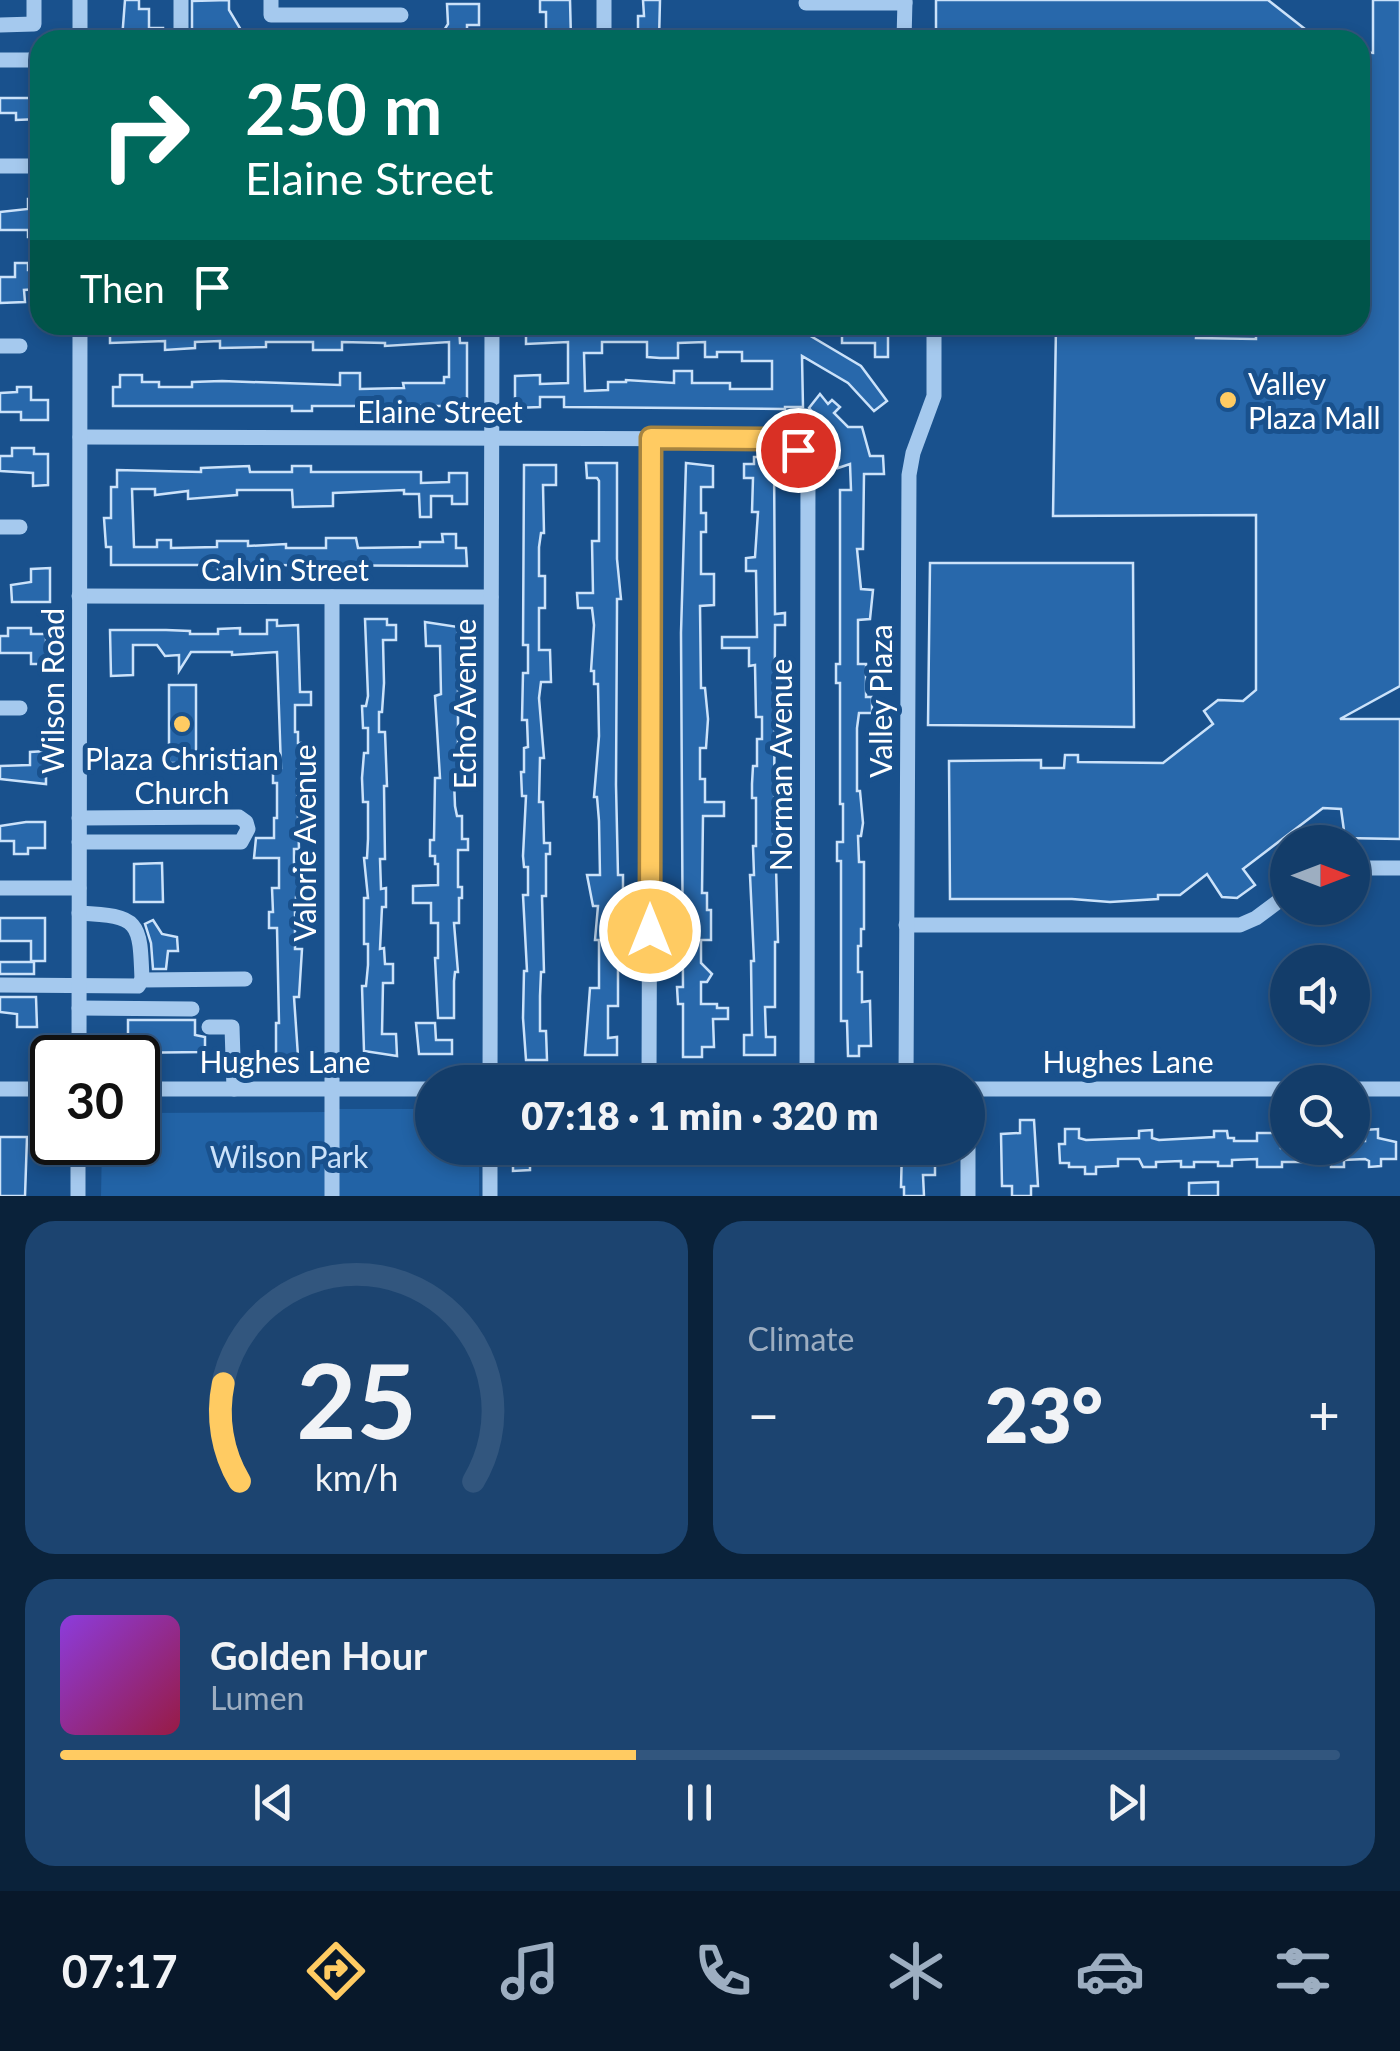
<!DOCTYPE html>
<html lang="en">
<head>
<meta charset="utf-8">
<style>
	body { margin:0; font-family:Lato,sans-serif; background:#1c4470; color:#f1f3f6; height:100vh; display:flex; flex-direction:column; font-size:38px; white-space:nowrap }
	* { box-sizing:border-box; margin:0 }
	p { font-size:32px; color:#9daec1 }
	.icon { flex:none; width:55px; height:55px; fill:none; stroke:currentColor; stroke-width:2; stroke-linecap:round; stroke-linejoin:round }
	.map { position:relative; height:1196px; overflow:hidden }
	.sheet { display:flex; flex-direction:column; gap:25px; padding:25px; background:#0a223a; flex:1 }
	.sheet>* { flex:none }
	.banner { position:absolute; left:30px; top:30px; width:1340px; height:305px; border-radius:30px; box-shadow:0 5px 15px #0003,0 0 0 2px #32567e; background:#00695c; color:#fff; overflow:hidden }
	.needle { width:65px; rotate:90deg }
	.buttons { position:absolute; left:1270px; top:825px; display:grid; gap:20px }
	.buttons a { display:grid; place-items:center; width:100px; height:100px; border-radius:50%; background:#133d6a; box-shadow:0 5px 15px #0003,0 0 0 2px #32567e; font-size:50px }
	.speed { position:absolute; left:30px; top:1035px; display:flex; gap:20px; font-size:50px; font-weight:700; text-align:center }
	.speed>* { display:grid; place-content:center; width:130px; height:130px; border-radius:50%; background:#133d6a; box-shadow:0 5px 15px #0003,0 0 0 2px #32567e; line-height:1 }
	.speed .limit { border:5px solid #111; border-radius:15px; background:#fff; color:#111 }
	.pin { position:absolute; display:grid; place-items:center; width:85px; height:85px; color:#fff; margin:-42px; border:5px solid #fff; border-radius:50%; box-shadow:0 2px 10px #0007 }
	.me { position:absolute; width:110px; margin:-55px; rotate:0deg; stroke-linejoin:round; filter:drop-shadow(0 0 8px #0008) }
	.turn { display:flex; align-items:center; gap:35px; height:210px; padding:0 50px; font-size:45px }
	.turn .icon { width:130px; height:130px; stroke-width:2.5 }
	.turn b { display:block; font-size:70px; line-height:85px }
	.then { display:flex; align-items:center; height:95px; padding:0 50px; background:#0003; gap:20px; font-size:38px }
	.big { font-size:75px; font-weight:800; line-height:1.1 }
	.sheet .tile { flex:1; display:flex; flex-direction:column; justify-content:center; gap:15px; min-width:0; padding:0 35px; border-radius:30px; background:#1c4470 }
	.sheet .dial { align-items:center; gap:0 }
	.dial svg { height:260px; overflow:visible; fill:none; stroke:#32567e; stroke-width:7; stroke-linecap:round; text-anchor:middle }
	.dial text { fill:#f1f3f6; stroke:none }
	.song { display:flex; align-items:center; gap:30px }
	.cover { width:120px; height:120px; border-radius:15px; background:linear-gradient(135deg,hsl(270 70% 55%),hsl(340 70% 35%)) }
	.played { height:10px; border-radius:5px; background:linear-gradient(90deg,#ffcb62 45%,#32567e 45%) }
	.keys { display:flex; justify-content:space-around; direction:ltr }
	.heat { display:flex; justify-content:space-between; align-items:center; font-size:55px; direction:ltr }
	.sheet .tiles { flex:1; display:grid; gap:25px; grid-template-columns:1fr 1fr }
	.tile:last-child { grid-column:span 2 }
	.trip { position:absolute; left:415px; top:1065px; width:570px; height:100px; border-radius:50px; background:#133d6a; box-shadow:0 5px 15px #0003,0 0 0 2px #32567e; font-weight:800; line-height:100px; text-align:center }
	.tab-bar { display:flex; height:160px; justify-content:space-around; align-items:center; background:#08182a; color:#9daec1 }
	.tab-bar .icon { width:70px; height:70px }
	.tab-bar .active { color:#ffcb62 }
	.tab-bar b { font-size:45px; color:#f1f3f6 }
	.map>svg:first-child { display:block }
	.green { fill:#2263a6 }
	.building { fill:#2868ab; stroke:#cbe2fa; stroke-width:2.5; fill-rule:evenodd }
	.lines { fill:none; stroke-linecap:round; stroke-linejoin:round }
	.minor { stroke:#a5c9ee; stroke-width:15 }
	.route-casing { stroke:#a68440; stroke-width:25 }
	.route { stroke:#ffcb62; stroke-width:18 }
	.poi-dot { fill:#ffcb62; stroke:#19518d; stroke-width:4 }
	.labels { text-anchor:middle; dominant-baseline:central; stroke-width:10; stroke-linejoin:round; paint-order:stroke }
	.poi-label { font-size:30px; fill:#fff; stroke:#19518d; text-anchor:start }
	.street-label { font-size:30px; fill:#fff; stroke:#19518d }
	.park-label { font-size:30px; fill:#cbe2fa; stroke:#19518d }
</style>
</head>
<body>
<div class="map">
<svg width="1400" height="1196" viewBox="0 0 1400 1196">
	<rect width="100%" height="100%" fill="#19518d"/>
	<path class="green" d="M335 1109H432V1148H479V1196H101L102 1143 138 1142V1113L327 1112Z"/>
	<g class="building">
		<path d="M125 0H139V9H149V28H163V40L122 39Z"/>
		<path d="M229 0V10L247 40H192V1Z"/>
		<path d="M540 0H570L571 40H546V12H540Z"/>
		<path d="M643 0H660L659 40H638V16H644Z"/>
		<path d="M936 0H1268L1319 40H936Z"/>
		<path d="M1373 0H1400V686L1340 719H1400V839L1345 838 1341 809 1323 808 1243 869 1255 885 1237 898 1222 897 1207 874 1180 895H1158V899L1110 902 1072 899H950L949 761 1041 760V768H1064L1065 755H1078V762L1163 763 1213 724 1204 711 1218 700 1243 701 1256 690V515L1053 516 1056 326 1197 327 1196 338 1256 339V325H1360V52L1373 53Z"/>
		<path d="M447 4H479V25H467V40H438L448 24Z"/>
		<path d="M0 98H40V119L16 120V113H0Z"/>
		<path d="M28 199H40V237H28V230H0V212L28 209Z"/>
		<path d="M15 263H28V270H40V289L24 290 25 302 0 303V277H15Z"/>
		<path d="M119 325H459L460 343H467V406H421V411H408V407L402 406H312V411H292V406H113V387H120V375H142V382H159V387H192V382L222 381 340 385V373H360V389L404 388 403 383H444V377H449V342L385 346V343L342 342V350H313V342H266V347L220 348V341L195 342V348L165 350V341L110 343V329H119Z"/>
		<path d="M526 325H792L861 366 887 401 874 411 848 383 802 356 803 407H785V409L564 407V397H540V407L515 408V376L540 375V384L568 383V342L526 344ZM602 342H647V357L660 358H678V343L705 342V357H717V352H742V361H772V389H730V383H692V371H674V383L626 380V382H608V390L585 391 584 353H602Z"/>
		<path d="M842 325H888V357H875V343H842Z"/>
		<path d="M17 387H31V400H48V420H21V412H0V393L17 392Z"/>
		<path d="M820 394 828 404 832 400 840 407 834 413 848 427H862L870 456H883L884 474H864L863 549H857L861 589 873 590 870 619 858 620V664H866V697H872V713H859L857 728V791H860L863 823 861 836H858L859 862H864V929H861V946H858V972H862V1002L870 1001 871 1046H859V1056H848L847 1021H841V861H837V842H843V804H840V683H836V664H840V490H851L850 464 838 468 834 435 809 408Z"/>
		<path d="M12 448H34V454H48V485L33 486V473L0 471V456H12Z"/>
		<path d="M754 457H774L775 614 785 613V625H775L774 834 777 847H780V866H776L778 942H775V1007H765L766 1037H775V1055H744V1035H752L751 961H754L750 875H754L753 846H756V798H752V784L753 766H757V739H762V717H756L755 665 749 666V648H722V637H757L756 571H746V558L755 557 758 512H752L753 478H744V464H754Z"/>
		<path d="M586 463H617V559L621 599H617V607L616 785 618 875H623V896H618V1006H608V1038L617 1037V1055H585L590 988H599V940H595L598 906H593L587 875H600L599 821 597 797H594L599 736 598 684H594V671H591L594 625 592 608H578L577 593H593L592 541H599V481L597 478H587Z"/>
		<path d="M686 463 713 466V487H701V513H706V532H701V574H714V605L700 606 701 688H705L708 719 706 748H700V779H705V802H724V816H703L702 893H707V910H711V940H701V963L712 974 707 982H701V1004H717V1008H728V1019H713L714 1047H702V1057H683V1004H678L677 987H683L681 633Z"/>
		<path d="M524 465H556V485H543L544 533H541L539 547V576H545V608H539V650H550L551 682H541L539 698 544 758H540L539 802H543L544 843H550V854H546V896H542L544 972H541L540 996V1031H546L547 1060H526L523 1018 524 971H527L523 895H528V867H524L523 856 526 796H522L521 772H524V748L528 747 527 720H522L523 673H528V645H523Z"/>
		<path d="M249 466 250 472H292V466H311V472H421V483L449 482V473H467V504H452V496H431V517H420L419 494H404V490L333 493V506L293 507 292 490H237V495L188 499V491L155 495V489H132L134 547H157V540H171V548L217 547V541H248V546L286 544V548H326V538H356L358 548 420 547V542H443L442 534H456V548H466L467 566 248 565V569H218V565H111V547H106L104 518H111V487H117V470L201 472V468Z"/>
		<path d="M930 563H1133L1134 727 928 725Z"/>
		<path d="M50 568V602H12L11 585 31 582V569Z"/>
		<path d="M365 619H387V625H396V640H383L384 683 382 712H379V732H385L387 786H384L385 859H380L381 889 386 888V907H382L380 949 384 948 385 964H393V983H383L382 1034H396L397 1056 364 1051 362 986H366L368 965V944H364V898H368L364 858H367L368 839V802H363L362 778 364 753H368V728H363L362 706H366L368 696Z"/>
		<path d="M267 620H277V626L298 625 300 692H311V705H295V732H298V743H301L302 764H298L297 787 299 849H294V875H299L300 897H296L295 908V949H302L299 997H294L298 1056 276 1057V1023H279L277 928H269V912H273L272 888H279V858H254L256 838H274V818H277V783H273V768H281L277 652 232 655V652H191L179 671V655L165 656 157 645H133V675L111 676 110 630H166L190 631V634H218V629L240 628V634H267Z"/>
		<path d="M425 622 458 627V780H454L455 806 457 816H462V839H468V850H458V887H462V898H459V923H454L458 972H455L454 981V1018H438L435 958H438V923H431V903H413V886L438 885V864H435V856H430V840H434L435 778H440L435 696 441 694 440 646H426Z"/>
		<path d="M8 628H31V634H46V664H31V653H0V636H8Z"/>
		<rect x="169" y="685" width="27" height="78"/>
		<path d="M46 751V784L0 779V766L30 765V752Z"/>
		<path d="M26 822H45V848H28V854H14V841H0V826Z"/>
		<path d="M162 863 163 902H134V864Z"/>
		<path d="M0 918H45V961H31V941H0Z"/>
		<path d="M153 920 162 934 177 937 178 951H168L166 969H153L151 943 145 924Z"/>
		<rect x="0" y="962" width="34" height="12"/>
		<path d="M0 997H36L37 1027H17V1014L0 1012Z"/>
		<path d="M128 1020H195V1035L205 1037V1052L120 1053 119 1036H128Z"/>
		<path d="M416 1023H435L436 1040H452V1054H419Z"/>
		<path d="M1020 1120H1034L1038 1186H1031V1196H1012V1186H1002L1001 1134 1020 1133Z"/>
		<path d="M1065 1129H1079V1138L1086 1140 1139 1138V1131L1152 1130V1138L1159 1140 1214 1137V1131H1227L1228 1138H1234V1141H1257V1133H1281V1148H1352V1141H1365V1130L1378 1129V1138L1396 1142V1159H1381V1166L1369 1167V1161L1365 1159 1344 1160V1167H1331V1162H1282V1167H1257V1159L1232 1160V1166H1218V1162H1194V1167H1181V1161L1156 1162V1167H1143L1139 1159H1118V1166L1096 1167V1174H1085V1167H1069V1163H1060L1059 1144H1065Z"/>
		<path d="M0 1137H27L25 1196H0Z"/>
		<path d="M513 1148H530V1170L513 1171Z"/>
		<path d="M598 1148H650V1157L598 1158Z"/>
		<path d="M685 1148H723V1159H700V1163H685Z"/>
		<path d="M783 1148H808L809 1158H783Z"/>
		<rect x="851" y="1148" width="25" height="11"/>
		<path d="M902 1148H935V1175H923L924 1196H904V1187H901Z"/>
		<path d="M1218 1182V1196H1189V1183Z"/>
	</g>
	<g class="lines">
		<g class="minor">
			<path d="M271 0V15H401"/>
			<path d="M806 3H905"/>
			<path d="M0 25 34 24V0"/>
			<path d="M80 40V0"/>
			<path d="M181 40V0"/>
			<path d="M604 40V0"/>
			<path d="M904 40 905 0"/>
			<path d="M0 60H40"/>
			<path d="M0 166H40"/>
			<path d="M0 346H20"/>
			<path d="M80 437 772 439C791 441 803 451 808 470L807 1082"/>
			<path d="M0 527H20"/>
			<path d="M79 596 491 597"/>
			<path d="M0 708H20"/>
			<path d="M79 818 239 817 246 822 248 829 241 842H79"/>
			<path d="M1352 868H1400"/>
			<path d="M0 888H79"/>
			<path d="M79 913C140 916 140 921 142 980"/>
			<path d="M906 925H1240L1256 918 1288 894"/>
			<path d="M0 985 138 986 142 980 245 979"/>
			<path d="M79 1008 192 1009"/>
			<path d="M209 1027H232L234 1089"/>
			<path d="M79 1058 80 325"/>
			<path d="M490 1082 492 325"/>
			<path d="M649 1082 651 438"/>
			<path d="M906 1082 909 475 913 453 934 396V325"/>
			<path d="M0 1089H52"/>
			<path d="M138 1089H432"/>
			<path d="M968 1089H1288"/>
			<path d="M968 1089V1196"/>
			<path d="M1352 1089H1400"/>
			<path d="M490 1148V1196"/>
			<path d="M78 1196V1142"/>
			<path d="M332 1196V597"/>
		</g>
	</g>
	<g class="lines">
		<defs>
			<path id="route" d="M650 931 651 438 772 439 789 443 798 450"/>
		</defs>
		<use href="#route" class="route-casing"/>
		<use href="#route" class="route"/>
	</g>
	<g class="poi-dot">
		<circle cx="1228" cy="400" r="10"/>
		<circle cx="182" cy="724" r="10"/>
	</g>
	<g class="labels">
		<g class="poi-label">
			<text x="1248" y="383">Valley<tspan x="1248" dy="34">Plaza Mall</tspan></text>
			<text x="182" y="758" text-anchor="middle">Plaza Christian<tspan x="182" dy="34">Church</tspan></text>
		</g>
		<g class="street-label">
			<text x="440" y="411">Elaine Street</text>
			<text x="285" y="569">Calvin Street</text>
			<text transform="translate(52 691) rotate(-90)">Wilson Road</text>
			<text transform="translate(880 701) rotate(-90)">Valley Plaza</text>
			<text transform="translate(464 704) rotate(-90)">Echo Avenue</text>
			<text transform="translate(780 765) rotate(-90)">Norman Avenue</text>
			<text transform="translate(304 843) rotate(-90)">Valorie Avenue</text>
			<text x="285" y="1061">Hughes Lane</text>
			<text x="1128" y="1061">Hughes Lane</text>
		</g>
		<g class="park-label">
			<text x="289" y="1156">Wilson Park</text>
		</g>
	</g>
</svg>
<div class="buttons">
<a><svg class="needle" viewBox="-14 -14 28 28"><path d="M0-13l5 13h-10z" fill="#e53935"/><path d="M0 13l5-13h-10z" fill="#9daec1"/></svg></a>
<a><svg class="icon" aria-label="sound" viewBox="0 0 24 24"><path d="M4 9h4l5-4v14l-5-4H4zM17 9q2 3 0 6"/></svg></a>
<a><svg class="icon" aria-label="search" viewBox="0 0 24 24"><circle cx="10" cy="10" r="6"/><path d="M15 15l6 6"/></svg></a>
</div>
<div class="speed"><div class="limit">30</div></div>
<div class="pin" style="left:798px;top:450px;background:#d93025"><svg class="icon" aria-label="arrive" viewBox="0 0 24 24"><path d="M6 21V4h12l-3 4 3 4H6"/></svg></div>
<svg class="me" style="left:650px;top:931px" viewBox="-20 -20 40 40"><circle r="17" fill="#ffcb62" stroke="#fff" stroke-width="3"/><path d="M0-11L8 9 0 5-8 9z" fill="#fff"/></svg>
<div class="trip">07:18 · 1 min · 320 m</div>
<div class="banner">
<div class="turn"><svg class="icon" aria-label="right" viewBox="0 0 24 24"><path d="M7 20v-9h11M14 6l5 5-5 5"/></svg><div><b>250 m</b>Elaine Street</div></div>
<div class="then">Then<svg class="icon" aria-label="arrive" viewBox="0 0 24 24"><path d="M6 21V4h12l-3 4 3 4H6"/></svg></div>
</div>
</div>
<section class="sheet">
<div class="tiles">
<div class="tile dial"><svg viewBox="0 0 100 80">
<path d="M14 69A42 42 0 1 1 86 69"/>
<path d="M14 69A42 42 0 0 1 9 39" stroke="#ffcb62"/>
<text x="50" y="56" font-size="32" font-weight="700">25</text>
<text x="50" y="72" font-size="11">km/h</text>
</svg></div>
<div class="tile"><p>Climate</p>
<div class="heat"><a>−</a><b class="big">23°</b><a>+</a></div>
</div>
<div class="tile">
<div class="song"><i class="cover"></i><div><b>Golden Hour</b><p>Lumen</p></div></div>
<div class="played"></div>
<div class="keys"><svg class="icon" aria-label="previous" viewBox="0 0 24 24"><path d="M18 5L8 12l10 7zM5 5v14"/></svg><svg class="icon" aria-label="pause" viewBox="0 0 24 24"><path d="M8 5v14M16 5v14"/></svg><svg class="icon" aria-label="next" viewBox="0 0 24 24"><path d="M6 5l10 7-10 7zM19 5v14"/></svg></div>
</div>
</div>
</section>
<nav class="tab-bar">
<b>07:17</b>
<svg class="icon active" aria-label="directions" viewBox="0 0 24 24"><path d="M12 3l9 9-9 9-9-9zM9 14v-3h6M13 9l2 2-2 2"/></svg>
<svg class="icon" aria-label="music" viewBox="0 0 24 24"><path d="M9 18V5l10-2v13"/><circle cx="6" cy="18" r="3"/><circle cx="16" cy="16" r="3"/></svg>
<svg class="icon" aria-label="phone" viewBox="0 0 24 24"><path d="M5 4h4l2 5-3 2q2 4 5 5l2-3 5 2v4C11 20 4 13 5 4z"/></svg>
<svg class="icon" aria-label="climate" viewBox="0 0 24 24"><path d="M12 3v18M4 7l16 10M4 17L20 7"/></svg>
<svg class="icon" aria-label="car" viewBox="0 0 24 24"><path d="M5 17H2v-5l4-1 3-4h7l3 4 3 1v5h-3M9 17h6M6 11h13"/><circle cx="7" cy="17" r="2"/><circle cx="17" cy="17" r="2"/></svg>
<svg class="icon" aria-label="filters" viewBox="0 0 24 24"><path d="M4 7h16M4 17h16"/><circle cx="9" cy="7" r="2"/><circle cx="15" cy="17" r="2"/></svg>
</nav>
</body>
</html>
